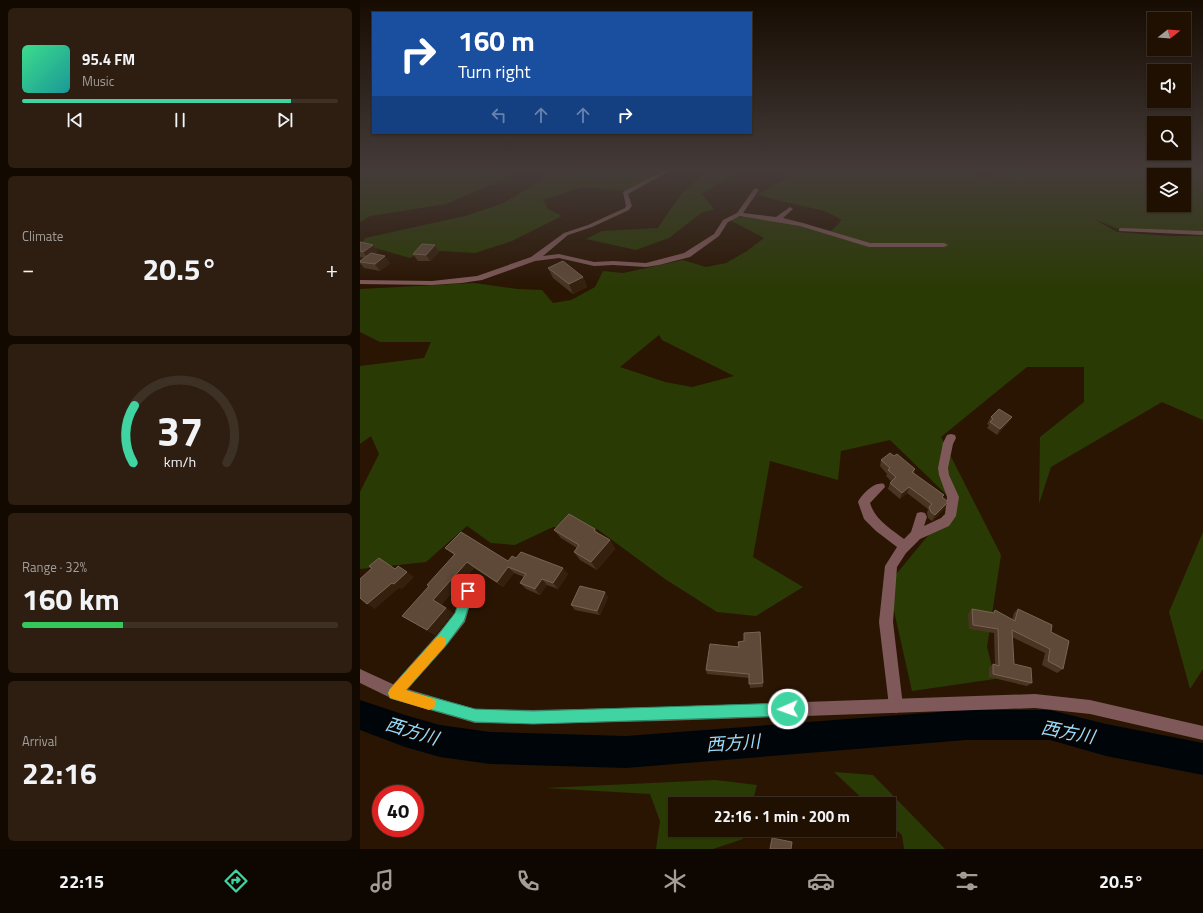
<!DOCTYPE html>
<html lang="en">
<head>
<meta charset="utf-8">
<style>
	body { margin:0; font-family:"Titillium Web","Noto Sans JP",sans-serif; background:#2d1e11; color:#f1f3f6; height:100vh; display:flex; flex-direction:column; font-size:15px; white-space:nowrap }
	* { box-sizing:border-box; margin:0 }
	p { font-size:13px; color:#a29d99 }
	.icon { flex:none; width:22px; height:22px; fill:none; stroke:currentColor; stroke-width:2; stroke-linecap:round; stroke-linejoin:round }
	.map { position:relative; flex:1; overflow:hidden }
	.panel { display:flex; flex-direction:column; gap:8px; padding:8px; background:#120901; width:360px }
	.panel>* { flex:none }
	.banner { position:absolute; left:12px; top:12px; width:380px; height:122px; border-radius:0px; box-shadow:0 1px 3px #0004,0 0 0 1px #3d3024; background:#1a4fa0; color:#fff; overflow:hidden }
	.needle { width:26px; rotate:73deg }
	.tools { position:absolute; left:787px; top:12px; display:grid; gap:8px }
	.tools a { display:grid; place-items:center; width:44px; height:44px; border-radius:0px; background:#201002; box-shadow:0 1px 3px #0004,0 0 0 1px #3d3024; font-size:20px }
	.speed { position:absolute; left:12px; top:785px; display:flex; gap:8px; font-size:20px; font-weight:700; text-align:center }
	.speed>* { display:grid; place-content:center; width:52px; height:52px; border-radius:50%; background:#201002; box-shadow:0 1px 3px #0004,0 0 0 1px #3d3024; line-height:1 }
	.speed .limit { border:6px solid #d22; background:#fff; color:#111 }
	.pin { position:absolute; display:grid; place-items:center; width:34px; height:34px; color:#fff; margin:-17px; border-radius:8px; box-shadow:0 2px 6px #0006 }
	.me { position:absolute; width:44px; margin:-22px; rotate:268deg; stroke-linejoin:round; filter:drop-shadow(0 0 3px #0008) }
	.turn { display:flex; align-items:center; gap:14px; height:84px; padding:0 20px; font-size:18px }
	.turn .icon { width:52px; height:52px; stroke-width:2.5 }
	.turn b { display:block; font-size:28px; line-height:34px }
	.lanes { display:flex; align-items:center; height:38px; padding:0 20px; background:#0003; justify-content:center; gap:20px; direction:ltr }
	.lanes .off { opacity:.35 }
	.big { font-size:30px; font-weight:700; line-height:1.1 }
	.panel .tile { flex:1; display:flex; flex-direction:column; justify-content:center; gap:6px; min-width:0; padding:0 14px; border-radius:6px; background:#2d1e11 }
	.panel .dial { align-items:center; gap:0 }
	.dial svg { height:104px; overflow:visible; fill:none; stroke:#3d3024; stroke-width:7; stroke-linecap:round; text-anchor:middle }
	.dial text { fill:#f1f3f6; stroke:none }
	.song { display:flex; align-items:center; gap:12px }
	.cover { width:48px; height:48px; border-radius:6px; background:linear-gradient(135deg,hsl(150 70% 55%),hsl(180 70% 35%)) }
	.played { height:4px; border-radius:2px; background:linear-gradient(90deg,#40d4a2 85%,#3d3024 85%) }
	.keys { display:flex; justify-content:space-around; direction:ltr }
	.heat { display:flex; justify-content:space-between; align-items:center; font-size:22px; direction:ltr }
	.charge { height:6px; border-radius:3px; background:linear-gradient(90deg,#34c759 32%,#3d3024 0) }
	.trip { position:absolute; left:308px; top:797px; width:228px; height:40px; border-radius:0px; background:#201002; box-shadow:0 1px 3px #0004,0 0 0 1px #3d3024; font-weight:700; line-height:40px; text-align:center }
	.dock { display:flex; height:64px; justify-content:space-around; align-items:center; background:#0d0601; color:#a29d99 }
	.dock .icon { width:28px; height:28px }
	.dock .on { color:#40d4a2 }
	.dock b { font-size:18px; color:#f1f3f6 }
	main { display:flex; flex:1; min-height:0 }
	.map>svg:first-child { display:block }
	.green { fill:#2a3a04; fill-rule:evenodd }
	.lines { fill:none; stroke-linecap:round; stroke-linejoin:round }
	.river { fill:#00050a; fill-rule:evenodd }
	.minor { fill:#7f5959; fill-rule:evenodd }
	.tertiary { fill:#7f5959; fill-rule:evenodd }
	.wall { fill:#4a3523 }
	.shaded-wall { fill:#35200d }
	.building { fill:#5e4938; stroke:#776454 }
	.route { fill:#40d4a2; stroke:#2a8a69 }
	.slow { fill:#f59e0b }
	.labels { text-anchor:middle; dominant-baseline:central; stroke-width:4; stroke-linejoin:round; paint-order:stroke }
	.near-water-label { font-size:18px; font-style:italic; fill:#95dcfe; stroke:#0c0401 }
</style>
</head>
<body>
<main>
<section class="panel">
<div class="tile">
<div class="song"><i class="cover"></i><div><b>95.4 FM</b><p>Music</p></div></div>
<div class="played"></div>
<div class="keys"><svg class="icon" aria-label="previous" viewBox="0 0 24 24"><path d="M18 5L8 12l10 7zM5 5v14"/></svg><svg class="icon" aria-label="pause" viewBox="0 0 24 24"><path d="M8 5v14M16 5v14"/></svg><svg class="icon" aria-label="next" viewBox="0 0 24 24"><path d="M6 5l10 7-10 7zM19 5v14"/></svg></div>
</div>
<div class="tile"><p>Climate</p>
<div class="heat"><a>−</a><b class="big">20.5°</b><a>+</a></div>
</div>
<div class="tile dial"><svg viewBox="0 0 100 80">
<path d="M14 69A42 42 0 1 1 86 69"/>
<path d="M14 69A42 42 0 0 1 15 25" stroke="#40d4a2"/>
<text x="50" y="56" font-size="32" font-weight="700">37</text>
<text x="50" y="72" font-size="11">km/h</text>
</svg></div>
<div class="tile"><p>Range · 32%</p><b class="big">160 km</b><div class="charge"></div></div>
<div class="tile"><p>Arrival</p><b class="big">22:16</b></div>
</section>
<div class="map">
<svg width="843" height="849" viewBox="0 0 843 849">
	<rect width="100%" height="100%" fill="#2a1503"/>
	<g class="green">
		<path d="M0 169H158L138 182 86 204 10 216 0 222Z"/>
		<path d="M215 169H306L293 175 269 191 221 187 183 200 188 209 202 216 152 241 115 253 65 250 50 258 1 244 5 238 105 216 141 204 174 185 189 174 210 173Z"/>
		<path d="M352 169H387L369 177 342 194 354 209 341 213 309 238 276 250 226 239 242 231 298 228C308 213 318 196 332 184 338 178 345 174 352 169Z"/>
		<path d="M424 169H619L616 176 626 181 644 169H793L792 174 797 169H840L843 182V231L761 230 734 219 757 232 809 236H843V420L802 402 691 467 679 504 680 437 724 402V367H667L581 437 641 555 627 647 635 679 552 691 528 584 595 503 530 440 481 451 478 480 410 461 393 557 443 587 396 616 357 612 305 579 237 529 193 527 155 545 131 543 107 526 66 562 0 569V492L19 454 11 436 0 444V366L64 358 71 342H20L0 332V289L114 283 158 289 182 290 193 303 211 300 235 287 243 271 263 273 323 260 346 267 366 263 387 251 404 238 370 220 384 216 471 231 482 220 465 211 412 199 398 194 425 179 428 170ZM794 175H824V205H794ZM299 335 302 340 374 376 332 387 305 382 260 367Z"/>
		<path d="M843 532V669L830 689 809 612Z"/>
		<path d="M474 772 513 775 585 849H544L542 835 529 824V804H508Z"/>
		<path d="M355 780 397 785 392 804H315V830H385L383 839 353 849H296L300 821 290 794 185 788Z"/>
	</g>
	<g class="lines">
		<path class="river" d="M0 700 45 715 80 725 130 732 266 736 606 710H690L746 724 843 743V775L746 756 690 740H606L266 768 130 764 80 757 45 747 0 730Z"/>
		<g class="minor">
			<path d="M306 169H313L268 194 272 206 269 210 232 227 208 235 183 256 199 254 234 262 253 261 286 263 324 253 354 234 363 220 377 213 394 189 396 188 399 190 383 213 416 217 430 207 433 209 423 218 443 223 510 243H584L588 245 584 247H509L440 226 380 216 368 222 359 236 330 257 299 265 286 267 253 265 234 266 199 258 175 261 122 280 102 283 72 285 0 284V280L72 281 117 276 171 257 204 233 228 225 265 208 266 206 263 192Z"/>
			<path d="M761 228 843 231V235L759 231V229Z"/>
			<path d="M591 434 595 435 596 438 593 444 588 468 589 475 599 497 596 516 589 526 560 539 546 553 537 567 533 622 543 706 541 711 536 713 531 711 529 706 519 622 525 566 537 547 516 531 504 519 498 502C502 494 515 481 524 484L525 487 510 503C515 520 531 529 544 539L551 532 557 513 561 512 565 513 567 517 564 526 581 518 585 514 587 497 579 475 578 468 583 443 587 435Z"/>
			<path d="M108 585 112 587 114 591 105 622 87 645 40 698 35 700 30 698 28 693 30 688 77 635 95 613 104 587Z"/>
		</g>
		<path class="tertiary" d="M0 669 37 686 115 709 173 710 303 707 675 694 730 700 843 726V740L730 714 675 708 303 721 173 724 115 723 35 700 0 683Z"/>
	</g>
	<g class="wall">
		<path d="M0 242 18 251 14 254 30 263 20 271 4 268 0 263V261L5 258 0 257Z"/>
		<path d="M75 245 79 252 70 261H58L53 254Z"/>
		<path d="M188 268 223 277 227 287 213 294 193 278Z"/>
		<path d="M631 417H652L648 423 637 435 627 428 629 425 627 424Z"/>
		<path d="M534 456 555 469 554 473 583 498 587 503 584 509 572 521 568 518 567 513 568 509 547 493 540 499 528 489 530 483 531 481 526 476 527 474 520 466 521 460Z"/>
		<path d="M235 529 238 533 250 540 255 549 237 570 220 560 214 552 217 548 201 538 194 530Z"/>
		<path d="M85 548 148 561 208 574 198 589 187 585 180 595 166 589 160 583 164 577 154 573 143 587 114 568 81 605 93 613 75 635 42 616 69 587 94 555Z"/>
		<path d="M248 597 240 615 215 610 211 605Z"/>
		<path d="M612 609 632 613 635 610 652 620 654 613 658 609 691 632 703 669 697 673 682 665 685 653 652 637 654 664 672 683 667 686 629 677V668L633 664 635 665 634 633 609 629 608 614Z"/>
		<path d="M400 632 403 687 390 688 389 678 347 674 346 670Z"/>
	</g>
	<g class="shaded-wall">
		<path d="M13 245 18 251 8 258 3 252Z"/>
		<path d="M75 245 79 252 70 261 66 255Z"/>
		<path d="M25 256 30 263 20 271 15 264Z"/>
		<path d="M223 277 227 287 213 294 209 284Z"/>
		<path d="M652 417 648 423 637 435 640 429Z"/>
		<path d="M549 487 547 493 540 499 542 493Z"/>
		<path d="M587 503 584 509 572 521 575 515Z"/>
		<path d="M250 540 255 549 237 570 231 562Z"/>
		<path d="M107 562 114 568 80 606 73 600Z"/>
		<path d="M148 567 154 573 143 587 137 582Z"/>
		<path d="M203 568 208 574 198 589 193 583Z"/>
		<path d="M47 572 54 577 42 589 39 588 15 609 7 604 32 583Z"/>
		<path d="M182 579 187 585 180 595 175 589Z"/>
		<path d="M245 592 248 597 240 615 237 611Z"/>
		<path d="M86 608 93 613 75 635 67 630Z"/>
	</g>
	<g class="building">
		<path d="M0 242H1L13 245 3 252 0 251Z"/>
		<path d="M62 244 75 245 66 255 53 254Z"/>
		<path d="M11 253 25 256 15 264 0 262V261Z"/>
		<path d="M203 261 223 277 209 284 188 268Z"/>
		<path d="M639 409 652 417 640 429 630 422 633 419 631 417Z"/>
		<path d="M530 453 534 456 537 454 555 469 552 472 584 495 582 497 587 501V503L575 515 571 512 569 507 572 504 549 487 542 493 530 483 536 477 528 470 530 468 521 460Z"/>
		<path d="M209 514 235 529 234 531 250 540 231 562 214 552 219 545 194 530Z"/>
		<path d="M101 532 148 561 152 556 156 558 161 552 203 568 193 583 182 579 175 589 160 583 166 574 148 567 137 582 107 562 73 600 86 608 67 630 42 616 69 586 67 585 95 554 85 548Z"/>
		<path d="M19 558 35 569 38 566 47 572 34 584 32 583 7 604 0 598V579L12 568 9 566Z"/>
		<path d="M220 586 245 592 237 611 211 605Z"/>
		<path d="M612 609 634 613 635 610 655 621 658 609 692 625 691 632 709 641 703 669 688 661 690 649 652 630 654 664 671 668 672 683 633 674V664L639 666 638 629 613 625Z"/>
		<path d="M400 632 403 683 389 684V674L346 670 350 644 379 647 378 642 384 641V633Z"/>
		<path d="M412 838 432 842 431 849H410Z"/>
	</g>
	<linearGradient id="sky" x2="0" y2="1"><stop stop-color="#170c02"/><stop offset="0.59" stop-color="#443b39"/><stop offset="1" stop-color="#443b39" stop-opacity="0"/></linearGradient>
	<rect width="843" height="288" fill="url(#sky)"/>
	<path class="route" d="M108 585 112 587 114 591 104 621 87 644 46 690 115 709 173 711 428 703 432 705 434 709 432 714 428 716 173 724 115 722 30 698 28 693 30 689 78 635 95 613 104 587Z"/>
	<path class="slow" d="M80 636 85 638 86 642 85 646 46 690 74 699 76 703 74 708 69 710 30 698 28 693 30 689 76 638Z"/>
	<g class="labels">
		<g class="near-water-label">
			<text transform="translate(52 731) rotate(17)">西方川</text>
			<text transform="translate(708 732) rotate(11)">西方川</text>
			<text transform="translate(373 743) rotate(-4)">西方川</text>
		</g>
	</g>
</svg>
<div class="tools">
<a><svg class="needle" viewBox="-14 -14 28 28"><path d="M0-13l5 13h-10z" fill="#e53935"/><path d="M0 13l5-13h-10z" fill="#a29d99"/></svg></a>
<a><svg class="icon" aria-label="sound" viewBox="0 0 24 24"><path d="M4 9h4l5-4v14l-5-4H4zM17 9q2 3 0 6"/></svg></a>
<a><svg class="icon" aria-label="search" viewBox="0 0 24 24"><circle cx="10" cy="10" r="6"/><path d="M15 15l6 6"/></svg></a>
<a><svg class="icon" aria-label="layers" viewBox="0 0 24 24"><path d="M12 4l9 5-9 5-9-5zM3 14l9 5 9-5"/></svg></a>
</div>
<div class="speed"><div class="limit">40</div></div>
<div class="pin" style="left:108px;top:591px;background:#d93025"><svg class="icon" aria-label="arrive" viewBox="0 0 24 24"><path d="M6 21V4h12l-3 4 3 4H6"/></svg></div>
<svg class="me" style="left:428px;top:709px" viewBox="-20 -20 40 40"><circle r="17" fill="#40d4a2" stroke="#fff" stroke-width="3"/><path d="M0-11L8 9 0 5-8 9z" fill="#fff"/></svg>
<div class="trip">22:16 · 1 min · 200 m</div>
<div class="banner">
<div class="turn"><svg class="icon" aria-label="right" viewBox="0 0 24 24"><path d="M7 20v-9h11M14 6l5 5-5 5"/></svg><div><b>160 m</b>Turn right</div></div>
<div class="lanes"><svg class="icon off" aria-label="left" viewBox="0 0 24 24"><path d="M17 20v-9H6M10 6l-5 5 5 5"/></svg><svg class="icon off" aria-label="ahead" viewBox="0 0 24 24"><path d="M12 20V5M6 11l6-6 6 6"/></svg><svg class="icon off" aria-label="ahead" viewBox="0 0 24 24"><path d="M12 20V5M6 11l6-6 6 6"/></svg><svg class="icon" aria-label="right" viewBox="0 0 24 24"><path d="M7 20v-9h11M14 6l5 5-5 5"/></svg></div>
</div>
</div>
</main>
<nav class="dock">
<b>22:15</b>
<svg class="icon on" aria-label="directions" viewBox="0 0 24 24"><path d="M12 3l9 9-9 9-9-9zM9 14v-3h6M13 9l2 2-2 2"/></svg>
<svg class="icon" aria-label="music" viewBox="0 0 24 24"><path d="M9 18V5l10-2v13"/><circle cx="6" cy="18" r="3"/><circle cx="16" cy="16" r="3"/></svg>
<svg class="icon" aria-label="phone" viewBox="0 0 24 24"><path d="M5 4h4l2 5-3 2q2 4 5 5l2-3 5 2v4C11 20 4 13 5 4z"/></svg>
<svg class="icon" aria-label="climate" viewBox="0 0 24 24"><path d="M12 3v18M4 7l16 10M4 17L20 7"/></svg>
<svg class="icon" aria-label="car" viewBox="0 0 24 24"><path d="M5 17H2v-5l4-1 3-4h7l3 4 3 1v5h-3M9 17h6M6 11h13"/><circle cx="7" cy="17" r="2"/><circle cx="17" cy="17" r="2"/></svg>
<svg class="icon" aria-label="filters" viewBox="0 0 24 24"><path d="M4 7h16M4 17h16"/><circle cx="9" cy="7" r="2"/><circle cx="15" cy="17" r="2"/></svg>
<b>20.5°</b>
</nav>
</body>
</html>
